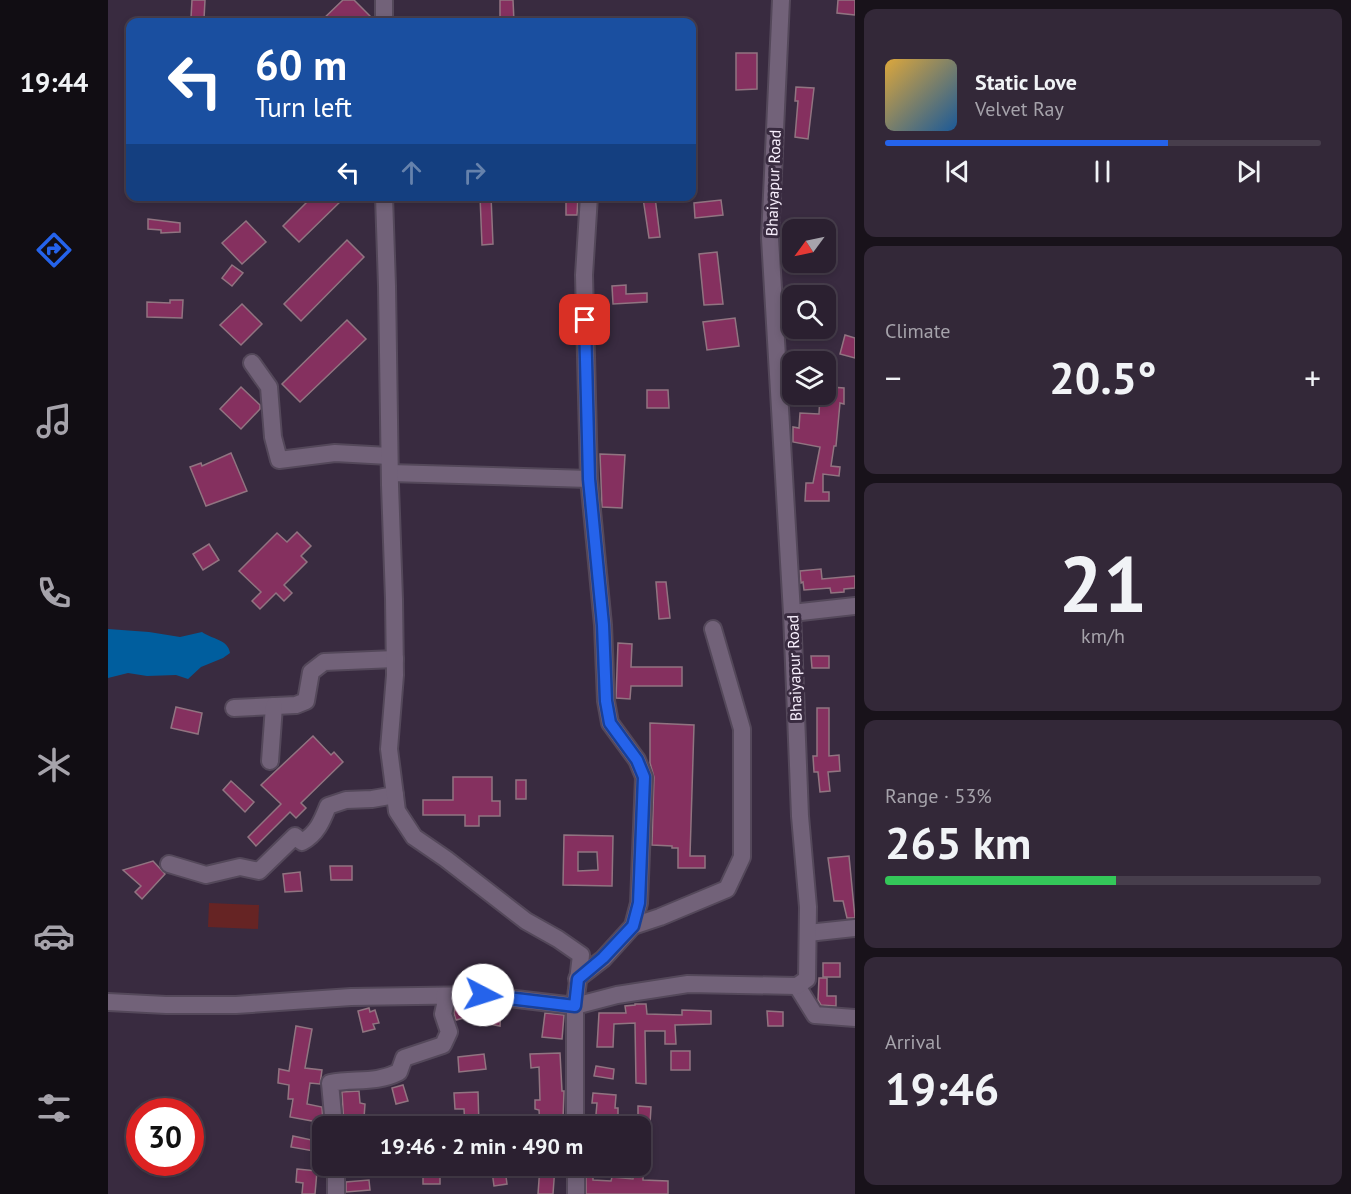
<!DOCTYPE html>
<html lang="en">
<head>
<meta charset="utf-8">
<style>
	body { margin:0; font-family:"PT Sans",sans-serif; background:#332838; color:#f1f3f6; height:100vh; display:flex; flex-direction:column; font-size:22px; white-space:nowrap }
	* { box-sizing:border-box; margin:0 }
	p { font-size:20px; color:#a6a3ab }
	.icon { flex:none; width:33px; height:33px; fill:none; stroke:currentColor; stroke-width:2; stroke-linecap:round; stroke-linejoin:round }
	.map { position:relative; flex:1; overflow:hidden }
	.details { display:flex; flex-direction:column; gap:9px; padding:9px; background:#18121a; width:496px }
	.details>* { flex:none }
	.guide { position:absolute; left:18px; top:18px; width:570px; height:183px; border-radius:12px; box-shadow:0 3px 9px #0003,0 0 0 2px #473e4c; background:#1a4fa0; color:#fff; overflow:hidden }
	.needle { width:39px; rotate:237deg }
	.tools { position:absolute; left:674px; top:219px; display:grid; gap:12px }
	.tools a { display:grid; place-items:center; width:54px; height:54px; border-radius:12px; background:#2b2030; box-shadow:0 3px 9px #0003,0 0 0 2px #473e4c; font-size:30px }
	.speed { position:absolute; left:18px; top:1098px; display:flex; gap:12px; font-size:30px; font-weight:700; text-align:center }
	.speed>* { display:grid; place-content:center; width:78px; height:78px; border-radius:50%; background:#2b2030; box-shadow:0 3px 9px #0003,0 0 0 2px #473e4c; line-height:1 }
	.speed .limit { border:9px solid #d22; background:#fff; color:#111 }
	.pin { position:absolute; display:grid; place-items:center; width:51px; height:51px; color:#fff; margin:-26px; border-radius:12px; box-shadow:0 3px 9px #0006 }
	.me { position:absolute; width:66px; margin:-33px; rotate:95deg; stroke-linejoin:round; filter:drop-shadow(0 0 4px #0008) }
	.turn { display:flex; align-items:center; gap:21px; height:126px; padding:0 30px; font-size:27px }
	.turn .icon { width:78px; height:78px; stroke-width:2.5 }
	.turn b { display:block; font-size:42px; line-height:51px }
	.lanes { display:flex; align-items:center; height:57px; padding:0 30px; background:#0003; justify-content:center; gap:30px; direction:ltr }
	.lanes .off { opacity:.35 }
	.big { font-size:45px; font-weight:700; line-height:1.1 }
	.details .widget { flex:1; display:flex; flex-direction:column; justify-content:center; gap:9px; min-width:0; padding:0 21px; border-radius:12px; background:#332838 }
	.details .dial { align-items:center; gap:0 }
	.dial b { font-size:78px; line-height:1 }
	.song { display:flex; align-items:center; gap:18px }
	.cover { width:72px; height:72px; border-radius:9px; background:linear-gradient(135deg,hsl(40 70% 55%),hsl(210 70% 35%)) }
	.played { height:6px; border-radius:3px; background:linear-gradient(90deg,#2563eb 65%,#473e4c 65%) }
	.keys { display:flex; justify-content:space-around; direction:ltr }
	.heat { display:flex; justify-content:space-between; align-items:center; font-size:33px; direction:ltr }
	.charge { height:9px; border-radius:4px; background:linear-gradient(90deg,#34c759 53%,#473e4c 0) }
	.trip { position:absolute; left:204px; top:1116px; width:339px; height:60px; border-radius:12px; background:#2b2030; box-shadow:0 3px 9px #0003,0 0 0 2px #473e4c; font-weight:700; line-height:60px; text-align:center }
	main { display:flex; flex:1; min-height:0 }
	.tab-bar { display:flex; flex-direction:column; width:108px; justify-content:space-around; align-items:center; background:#110d13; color:#a6a3ab }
	.tab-bar .icon { width:42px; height:42px }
	.tab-bar .selected { color:#2563eb }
	.tab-bar b { font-size:27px; color:#f1f3f6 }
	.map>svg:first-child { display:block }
	.green { fill:#662424 }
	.water { fill:#005e9e }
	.building { fill:#85305f; stroke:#917481; stroke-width:1.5; fill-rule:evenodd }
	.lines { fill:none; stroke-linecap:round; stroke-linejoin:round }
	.minor-casing { stroke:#54485a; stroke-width:20 }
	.minor { stroke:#726279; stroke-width:16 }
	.route-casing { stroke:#184099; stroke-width:15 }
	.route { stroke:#2563eb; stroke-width:10 }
	.labels { text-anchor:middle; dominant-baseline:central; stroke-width:6; stroke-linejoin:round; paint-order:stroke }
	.street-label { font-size:16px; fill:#f8effd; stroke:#392b40 }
</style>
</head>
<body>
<main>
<nav class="tab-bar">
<b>19:44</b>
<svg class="icon selected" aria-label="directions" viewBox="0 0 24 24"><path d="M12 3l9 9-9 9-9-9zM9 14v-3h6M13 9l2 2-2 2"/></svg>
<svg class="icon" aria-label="music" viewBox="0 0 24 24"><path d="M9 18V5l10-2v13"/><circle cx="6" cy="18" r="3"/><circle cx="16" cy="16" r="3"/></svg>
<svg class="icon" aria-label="phone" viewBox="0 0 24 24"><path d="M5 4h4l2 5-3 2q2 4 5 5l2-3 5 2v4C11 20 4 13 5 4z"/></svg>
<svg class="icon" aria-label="climate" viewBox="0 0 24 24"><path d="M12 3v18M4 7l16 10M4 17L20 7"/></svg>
<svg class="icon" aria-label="car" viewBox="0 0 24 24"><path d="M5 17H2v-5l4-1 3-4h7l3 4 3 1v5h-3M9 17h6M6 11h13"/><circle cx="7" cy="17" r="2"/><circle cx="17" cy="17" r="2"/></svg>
<svg class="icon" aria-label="filters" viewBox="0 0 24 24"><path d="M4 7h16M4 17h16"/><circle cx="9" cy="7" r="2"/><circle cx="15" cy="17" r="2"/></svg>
</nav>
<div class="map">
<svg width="747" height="1194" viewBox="0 0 747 1194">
	<rect width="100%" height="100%" fill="#392b40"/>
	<path class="green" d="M101 903 151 905 150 929 100 927Z"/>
	<path class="water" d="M0 629 41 632 72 637 94 632C103 639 120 639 122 653L115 658 93 667 80 679 68 675 39 676 20 673 0 678Z"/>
	<g class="building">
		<path d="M84 0H97L96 19 83 18Z"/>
		<path d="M235 0H246L266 20V22H212Z"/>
		<path d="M392 0H405L406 22H392Z"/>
		<path d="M730 0H747V15L729 13Z"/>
		<path d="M628 53H649V89L628 90Z"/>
		<path d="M688 87 706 88 700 139 687 137 690 101H687Z"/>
		<path d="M205 196H238L191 242 175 226Z"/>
		<path d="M372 196H383L385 244 374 245Z"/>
		<path d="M458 196H470L469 215H458Z"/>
		<path d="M547 197 552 237 541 238 535 198Z"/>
		<path d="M613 200 615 215 587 218 586 203Z"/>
		<path d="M40 219 72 223V232L53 233V230L40 229Z"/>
		<path d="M138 221 158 242 134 264 114 243Z"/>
		<path d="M239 240 256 257 193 321 176 304Z"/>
		<path d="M609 252 615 304 596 305 591 254Z"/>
		<path d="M124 265 135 273 124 286 114 278Z"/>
		<path d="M518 285V294L539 293V302L505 304 504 286Z"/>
		<path d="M62 300H75L74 318 39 317V302L62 303Z"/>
		<path d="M134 304 154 324 133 345 112 325Z"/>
		<path d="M627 318 631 346 599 350 595 322Z"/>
		<path d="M239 320 258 339 192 402 174 384Z"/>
		<path d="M737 335 747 338V358L732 354Z"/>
		<path d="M133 387 152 405V409L133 429 112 409Z"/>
		<path d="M723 387 736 388V404L732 403 728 446H726L723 466 732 467 731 476 715 474V492H721V501H697L698 483H705L712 447 685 442V427L691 428 692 413 711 414 712 394H717V388L722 389Z"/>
		<path d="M539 390H560L561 408H539Z"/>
		<path d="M123 453 139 491 98 506 82 467 93 463 94 466Z"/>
		<path d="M492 454 517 455 514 508 494 507Z"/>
		<path d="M189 532 203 546 193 556 199 562 176 585 184 593 176 601 168 593 152 609 144 601 153 592 131 571 169 533 179 542Z"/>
		<path d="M101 544 111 560 95 570 85 554Z"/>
		<path d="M713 569 714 579 747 576V588L736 589V592L723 593 722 588 696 590 695 582 693 583 692 571Z"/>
		<path d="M548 582H558L562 618 551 619Z"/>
		<path d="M510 643 524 644 523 667H574V686H523L522 699 508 698Z"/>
		<path d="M703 656H721V668H704Z"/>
		<path d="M68 707 94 713 90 734 63 728Z"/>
		<path d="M709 708H721V756L731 755 732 771 720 772 722 791 712 792 710 772H706L705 756H709Z"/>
		<path d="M542 723 586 725 582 856H597V868H570V848H564V846L544 845 546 777 542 763Z"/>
		<path d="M205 736 223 755 226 752 235 762 193 803 198 808 188 818 182 812 148 846 140 837 173 804 153 785Z"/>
		<path d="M345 777H384V801H392V816H371V826H357V815H315V800H345Z"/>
		<rect x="408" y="780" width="10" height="19"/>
		<path d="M123 781 146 802 137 812 115 790Z"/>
		<path d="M456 835 505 836 504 886 455 885ZM470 852H489L490 870 470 871Z"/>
		<path d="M741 856 747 918H739L735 901H726L720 858Z"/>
		<path d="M45 861 57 874 34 899 27 892 33 886 15 870Z"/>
		<path d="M222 866H244V880H223Z"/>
		<path d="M192 872 194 891 177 892 175 874Z"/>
		<rect x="715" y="963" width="17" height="14"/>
		<path d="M711 978H719V996H728V1006L713 1005 710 1000Z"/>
		<path d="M527 1004H538L539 1014 574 1015V1010L603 1011V1024L567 1025 568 1044H557V1031H537L538 1084 528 1083 527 1023 506 1024 505 1047H489L491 1013H518L517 1006 527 1005Z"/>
		<path d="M347 1006H363L364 1009 379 1011V1006L393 1008 392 1026 375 1023 376 1013 348 1020 346 1013Z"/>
		<path d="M261 1008 262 1012 267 1010 271 1023 265 1024 267 1029 255 1032 250 1011Z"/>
		<path d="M659 1011 675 1012V1026H660Z"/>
		<path d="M437 1013 456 1015 454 1039 434 1037Z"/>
		<path d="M188 1026 204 1029 197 1068 214 1070 212 1084 202 1083 199 1104 214 1107 215 1123 182 1117 185 1099H180L181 1085 170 1083 171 1069 181 1071Z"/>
		<rect x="563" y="1051" width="19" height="19"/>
		<path d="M452 1053 454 1091H456L455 1120H453L452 1126H432L431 1110 427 1109V1100H432L431 1067 423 1068 422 1054Z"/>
		<path d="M376 1054 378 1069 351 1072 350 1057Z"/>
		<path d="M488 1066 506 1069 505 1079 486 1076Z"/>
		<path d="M295 1085 300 1101 288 1104 284 1088Z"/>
		<path d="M251 1091 252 1103 257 1104 256 1118H251V1126H236L234 1092Z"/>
		<path d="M370 1092 371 1126H357L356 1109H347L346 1093Z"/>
		<path d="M485 1093 508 1095 507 1108H510V1121H505L504 1126H487L489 1103H484Z"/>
		<path d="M530 1106 543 1107 542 1124 530 1123Z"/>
		<path d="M185 1136 213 1142 211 1152 183 1147Z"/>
		<rect x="315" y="1166" width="17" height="18"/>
		<path d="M432 1166H447L445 1194H430Z"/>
		<path d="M189 1169 209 1171 207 1194H194L195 1183 188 1182Z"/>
		<path d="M397 1169 399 1184 386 1186 384 1171Z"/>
		<path d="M526 1174H535V1180L560 1181V1194H478V1176H485V1180L503 1181 504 1177 525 1179Z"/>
		<path d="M261 1180 262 1190 238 1192V1182Z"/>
	</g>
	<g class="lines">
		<defs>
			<g id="minor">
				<path d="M276 0V22"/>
				<path d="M144 363 161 387 165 437 171 460 227 453 281 456"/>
				<path d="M282 473 481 479 476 275 481 196"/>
				<path d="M684 613 747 606"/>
				<path d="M126 708 188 705 198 701 203 672 216 662 287 659"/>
				<path d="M162 761 166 706"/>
				<path d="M61 864 98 875 132 867 151 871 187 836 194 842C209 834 214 821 220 806L238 800 264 799 287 795"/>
				<path d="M525 926 552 917 619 889 634 857V729L605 629"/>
				<path d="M700 933 747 928"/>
				<path d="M469 979 495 959 525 926 531 903 536 777 529 760 502 723 498 701 495 625 481 479"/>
				<path d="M689 986 707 1015 747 1018"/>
				<path d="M0 1002 58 1005H128L243 997 375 995 467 1006 473 955 450 939 418 921 338 859 306 837 289 811 281 749 287 675 286 599 282 485 279 286 276 196"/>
				<path d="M226 1126 222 1083C246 1078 267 1084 291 1072L296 1058 335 1045 341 1032 335 1014 337 1005 336 996"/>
				<path d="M467 1126V1006L509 995 580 984 689 986 699 979 700 907 692 816 684 613 662 238 673 0"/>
				<path d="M228 1166V1194"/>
				<path d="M468 1166V1194"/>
			</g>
		</defs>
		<use href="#minor" class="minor-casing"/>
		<use href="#minor" class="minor"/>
	</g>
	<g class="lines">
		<defs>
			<path id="route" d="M375 995 467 1006 470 979 495 958 525 926 531 903 536 777 529 760 502 723 498 701 495 625 481 479 477 320"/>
		</defs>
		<use href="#route" class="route-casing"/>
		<use href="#route" class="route"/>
	</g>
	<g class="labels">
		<g class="street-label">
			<text transform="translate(665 183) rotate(-88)">Bhaiyapur Road</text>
			<text transform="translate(686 668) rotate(-92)">Bhaiyapur Road</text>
		</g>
	</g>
</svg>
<div class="tools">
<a><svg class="needle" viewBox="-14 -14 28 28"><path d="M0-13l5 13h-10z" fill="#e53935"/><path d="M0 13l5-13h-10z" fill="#a6a3ab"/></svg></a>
<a><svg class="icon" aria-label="search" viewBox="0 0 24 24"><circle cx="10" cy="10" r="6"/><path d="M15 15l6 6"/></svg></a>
<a><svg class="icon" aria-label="layers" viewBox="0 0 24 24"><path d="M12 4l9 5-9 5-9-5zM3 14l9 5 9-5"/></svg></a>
</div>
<div class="speed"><div class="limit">30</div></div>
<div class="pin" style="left:477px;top:320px;background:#d93025"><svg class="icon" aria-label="arrive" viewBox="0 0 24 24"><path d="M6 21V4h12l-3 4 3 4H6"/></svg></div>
<svg class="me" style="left:375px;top:995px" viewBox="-20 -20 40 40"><circle r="19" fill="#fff"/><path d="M0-13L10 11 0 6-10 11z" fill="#2563eb"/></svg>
<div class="trip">19:46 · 2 min · 490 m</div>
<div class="guide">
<div class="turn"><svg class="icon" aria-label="left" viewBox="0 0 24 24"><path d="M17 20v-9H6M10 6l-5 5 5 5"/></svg><div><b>60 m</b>Turn left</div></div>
<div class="lanes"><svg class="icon" aria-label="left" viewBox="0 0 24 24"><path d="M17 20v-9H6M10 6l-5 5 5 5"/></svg><svg class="icon off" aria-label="ahead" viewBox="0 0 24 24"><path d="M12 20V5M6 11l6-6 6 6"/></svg><svg class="icon off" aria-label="right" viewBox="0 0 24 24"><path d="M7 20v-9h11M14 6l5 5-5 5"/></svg></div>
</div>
</div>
<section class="details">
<div class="widget">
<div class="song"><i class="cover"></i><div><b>Static Love</b><p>Velvet Ray</p></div></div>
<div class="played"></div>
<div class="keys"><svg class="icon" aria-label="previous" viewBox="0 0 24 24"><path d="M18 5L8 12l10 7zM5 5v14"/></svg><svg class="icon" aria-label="pause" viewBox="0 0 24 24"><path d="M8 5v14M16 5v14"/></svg><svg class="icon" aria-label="next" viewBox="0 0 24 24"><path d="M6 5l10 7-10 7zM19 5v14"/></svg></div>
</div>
<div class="widget"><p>Climate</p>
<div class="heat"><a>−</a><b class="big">20.5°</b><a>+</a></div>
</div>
<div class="widget dial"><b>21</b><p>km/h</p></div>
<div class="widget"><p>Range · 53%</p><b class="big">265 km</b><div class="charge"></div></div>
<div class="widget"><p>Arrival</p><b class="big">19:46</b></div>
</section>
</main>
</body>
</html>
